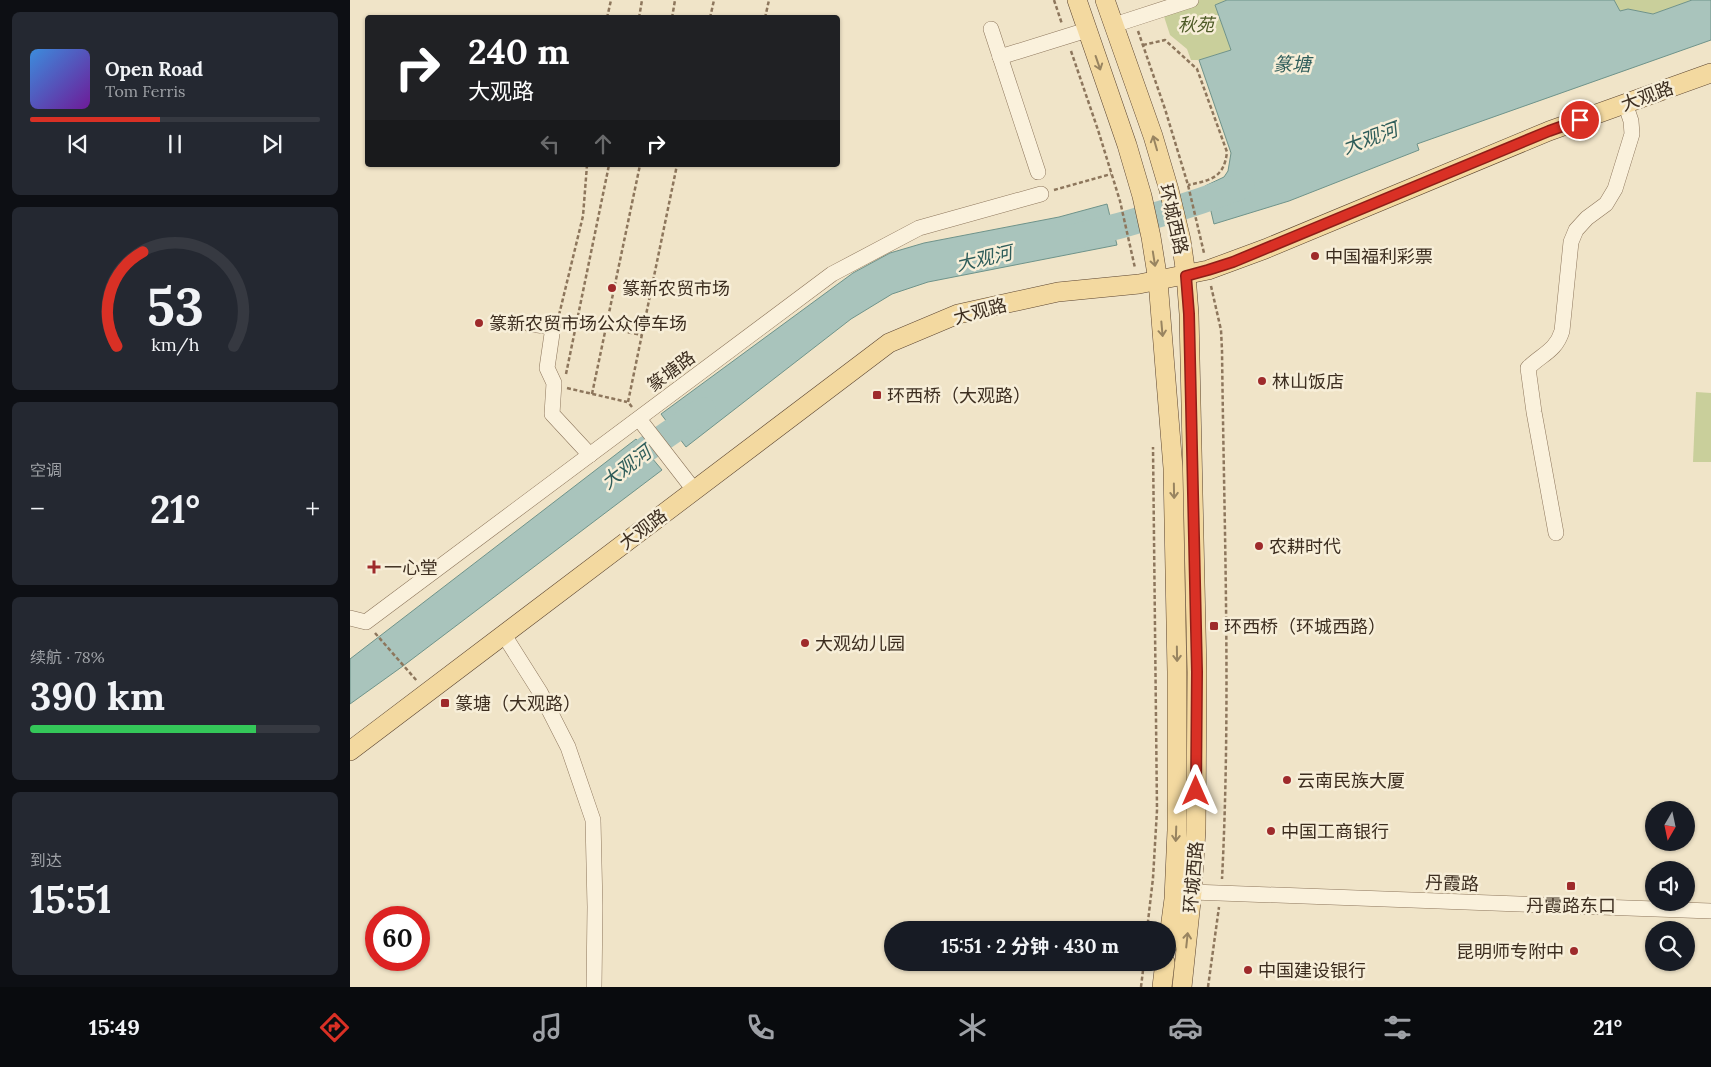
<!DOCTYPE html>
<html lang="zh">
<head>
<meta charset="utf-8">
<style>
	body { margin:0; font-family:Lora,"Noto Sans SC",serif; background:#242831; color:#f1f3f6; height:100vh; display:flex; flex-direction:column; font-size:19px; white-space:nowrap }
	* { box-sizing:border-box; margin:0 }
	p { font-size:16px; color:#9ea1a6 }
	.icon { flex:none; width:28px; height:28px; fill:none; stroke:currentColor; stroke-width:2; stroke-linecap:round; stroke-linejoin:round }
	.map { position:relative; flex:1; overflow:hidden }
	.panel { display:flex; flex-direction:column; gap:12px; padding:12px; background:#0d0f14; width:350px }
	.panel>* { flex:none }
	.guide { position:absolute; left:15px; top:15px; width:475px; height:152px; border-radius:5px; box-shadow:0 1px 4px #0004; background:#202124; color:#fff; overflow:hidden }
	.needle { width:32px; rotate:189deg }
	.buttons { position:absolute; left:1295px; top:801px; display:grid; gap:10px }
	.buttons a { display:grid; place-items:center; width:50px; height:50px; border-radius:50%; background:#171b24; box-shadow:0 1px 4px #0004; font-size:25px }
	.speed { position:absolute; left:15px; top:906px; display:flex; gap:10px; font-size:25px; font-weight:700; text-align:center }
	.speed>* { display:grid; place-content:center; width:65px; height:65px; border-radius:50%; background:#171b24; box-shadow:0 1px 4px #0004; line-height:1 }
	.speed .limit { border:8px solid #d22; background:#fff; color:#111 }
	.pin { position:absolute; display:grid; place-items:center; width:42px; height:42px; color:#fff; margin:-21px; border:2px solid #fff; border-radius:50%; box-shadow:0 1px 5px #0007 }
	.me { position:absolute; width:55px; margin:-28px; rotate:0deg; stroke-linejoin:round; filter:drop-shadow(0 0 4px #0008) }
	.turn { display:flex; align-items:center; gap:18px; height:105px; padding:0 20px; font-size:22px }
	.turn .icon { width:65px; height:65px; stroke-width:2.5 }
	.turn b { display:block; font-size:35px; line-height:42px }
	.lanes { display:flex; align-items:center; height:48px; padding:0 20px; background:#0003; justify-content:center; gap:25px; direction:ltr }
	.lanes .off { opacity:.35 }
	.big { font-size:38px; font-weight:700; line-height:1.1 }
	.panel .card { flex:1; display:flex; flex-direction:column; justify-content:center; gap:8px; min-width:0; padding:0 18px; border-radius:8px; background:#242831 }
	.panel .dial { align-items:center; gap:0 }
	.dial svg { height:130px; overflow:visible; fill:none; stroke:#363941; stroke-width:7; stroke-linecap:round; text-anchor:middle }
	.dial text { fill:#f1f3f6; stroke:none }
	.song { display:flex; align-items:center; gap:15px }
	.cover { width:60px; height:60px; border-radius:8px; background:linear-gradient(135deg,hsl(210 70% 55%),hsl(280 70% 35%)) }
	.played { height:5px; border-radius:2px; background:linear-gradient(90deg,#d93025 45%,#363941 45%) }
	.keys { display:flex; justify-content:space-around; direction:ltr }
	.heat { display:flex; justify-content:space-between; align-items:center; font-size:28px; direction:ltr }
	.charge { height:8px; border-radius:4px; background:linear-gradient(90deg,#34c759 78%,#363941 0) }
	.trip { position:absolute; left:534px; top:921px; width:292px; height:50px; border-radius:25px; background:#171b24; box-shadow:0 1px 4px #0004; font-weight:700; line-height:50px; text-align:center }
	.tab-bar { display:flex; height:80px; justify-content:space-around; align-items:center; background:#090b0e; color:#9ea1a6 }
	.tab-bar .icon { width:35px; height:35px }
	.tab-bar .current { color:#d93025 }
	.tab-bar b { font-size:22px; color:#f1f3f6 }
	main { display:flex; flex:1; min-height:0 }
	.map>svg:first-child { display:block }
	.green { fill:#c9cf9b }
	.water { fill:#a9c4bc; stroke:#6f938a }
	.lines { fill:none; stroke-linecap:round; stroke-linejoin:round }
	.river { stroke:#a9c4bc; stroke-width:26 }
	.minor-casing { stroke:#8d765c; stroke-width:16 }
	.major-casing { stroke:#5b4430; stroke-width:20 }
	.path { stroke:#8d765c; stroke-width:2.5; stroke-dasharray:4 2.5; stroke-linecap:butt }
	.minor { stroke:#faf1dc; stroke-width:15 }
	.major { stroke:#f3d9a0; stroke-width:19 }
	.oneway { stroke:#988460 }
	.route-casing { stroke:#8d1f18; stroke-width:12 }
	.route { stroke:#d93025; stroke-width:9 }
	.poi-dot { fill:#9e2a2b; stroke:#f7eed8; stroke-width:2 }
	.labels { text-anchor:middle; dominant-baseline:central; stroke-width:5; stroke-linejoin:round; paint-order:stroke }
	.park-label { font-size:18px; font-style:italic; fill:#4d5a26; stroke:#f7eed8 }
	.street-label { font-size:18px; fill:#3d2e20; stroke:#f7eed8 }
	.poi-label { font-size:18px; fill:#3d2e20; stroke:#f7eed8; text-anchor:start }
	.water-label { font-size:19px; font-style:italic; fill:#2f5d5a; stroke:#f7eed8 }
</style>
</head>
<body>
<main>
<section class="panel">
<div class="card">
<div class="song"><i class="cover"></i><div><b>Open Road</b><p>Tom Ferris</p></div></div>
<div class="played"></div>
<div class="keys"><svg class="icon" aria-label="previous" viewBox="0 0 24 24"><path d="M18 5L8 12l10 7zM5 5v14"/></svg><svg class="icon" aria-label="pause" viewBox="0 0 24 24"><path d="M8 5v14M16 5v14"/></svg><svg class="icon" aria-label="next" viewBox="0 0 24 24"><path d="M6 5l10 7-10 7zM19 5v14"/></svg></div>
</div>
<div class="card dial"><svg viewBox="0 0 100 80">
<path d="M14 69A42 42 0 1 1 86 69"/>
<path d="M14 69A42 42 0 0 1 30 11" stroke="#d93025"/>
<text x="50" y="56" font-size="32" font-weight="700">53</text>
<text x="50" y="72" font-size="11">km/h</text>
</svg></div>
<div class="card"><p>空调</p>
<div class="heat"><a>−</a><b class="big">21°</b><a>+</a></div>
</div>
<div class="card"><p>续航 · 78%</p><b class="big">390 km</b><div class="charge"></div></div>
<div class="card"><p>到达</p><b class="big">15:51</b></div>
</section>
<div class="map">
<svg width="1361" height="987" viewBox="0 0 1361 987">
	<rect width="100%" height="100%" fill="#f0e4c8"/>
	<g class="green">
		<path d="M817 0H877L865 5 881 50 849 60H841L837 49 820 35 810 4Z"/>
		<path d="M1264 0H1342L1303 14 1278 9 1270 11Z"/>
		<path d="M1346 392 1361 393V462H1343Z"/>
	</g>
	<g class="water">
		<path d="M877 0H1264L1270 11 1278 9 1303 14 1342 0H1361V40L1067 144 1069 150 939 201 864 224 855 186 874 177 878 171 881 153 849 60 881 50 865 5Z"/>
		<path d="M757 204 767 245 578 282 542 294 501 319 336 447 311 414 503 273 540 253 574 243 709 217Z"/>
		<path d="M286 439 312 470 53 666 0 704V659Z"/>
	</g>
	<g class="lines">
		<g class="river">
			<path d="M729 236C784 223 839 206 892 186"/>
			<path d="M268 472 295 450 353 410"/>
		</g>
		<defs>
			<g id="minor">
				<path d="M764 25 841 0"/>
				<path d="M641 29 688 172"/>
				<path d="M650 57 737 30"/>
				<path d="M180 324 203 327 197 368 204 383 202 414 240 455"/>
				<path d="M289 419 344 490"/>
				<path d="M1206 533 1184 412 1178 368C1192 354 1206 351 1212 331L1221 242 1226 230 1237 218 1256 204 1265 189 1282 134 1281 121 1275 103"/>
				<path d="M0 618 16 622 482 274 569 228 691 194"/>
				<path d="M154 635 190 692 218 747 243 820 245 907 244 987"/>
				<path d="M842 892 1361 911"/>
			</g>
			<g id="major">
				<path d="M727 0 777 145 792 196 801 237 808 281 823 468 827 672V830L824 899 818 944"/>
				<path d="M755 0 803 136 819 190 831 240 836 275 839 314 847 672 846 830 842 892 832 987"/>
				<path d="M0 751 539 343 608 314 708 292 789 284 858 270 915 249 1199 131 1361 73"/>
				<path d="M812 987 815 962"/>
			</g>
		</defs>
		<use href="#minor" class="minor-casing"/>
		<use href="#major" class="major-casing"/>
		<g class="path">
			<path d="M704 0 712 24"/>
			<path d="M257 18 261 0"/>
			<path d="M289 18 292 0"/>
			<path d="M322 18 325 0"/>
			<path d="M360 18 364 0"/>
			<path d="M415 18 419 0"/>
			<path d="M788 31 815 109 838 185 854 253"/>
			<path d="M793 45 815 40 847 69 877 152C874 178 861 180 838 185"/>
			<path d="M721 51 748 130 770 201 785 268"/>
			<path d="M704 190 761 174"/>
			<path d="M861 286 871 330 872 350C874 526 881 703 872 879"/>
			<path d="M209 315 233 216 237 165"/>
			<path d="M214 320 292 335"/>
			<path d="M216 374 259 165"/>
			<path d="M217 388 277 402"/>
			<path d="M242 394 290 165"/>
			<path d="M282 407 278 402 327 165"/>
			<path d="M25 633 67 681"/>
			<path d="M797 930 803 878 807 810 803 447"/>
			<path d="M791 987 794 962"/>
			<path d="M858 987 869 907"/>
		</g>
		<use href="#minor" class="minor"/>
		<use href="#major" class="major"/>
	</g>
	<defs><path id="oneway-shaft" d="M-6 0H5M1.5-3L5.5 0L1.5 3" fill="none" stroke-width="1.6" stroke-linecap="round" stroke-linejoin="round" transform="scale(1.25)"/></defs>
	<g class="oneway">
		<use href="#oneway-shaft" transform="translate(748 63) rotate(71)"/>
		<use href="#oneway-shaft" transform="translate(805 143) rotate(-106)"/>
		<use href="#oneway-shaft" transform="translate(804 259) rotate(81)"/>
		<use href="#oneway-shaft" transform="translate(812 329) rotate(85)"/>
		<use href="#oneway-shaft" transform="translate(824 491) rotate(89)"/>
		<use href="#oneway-shaft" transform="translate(827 654) rotate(89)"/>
		<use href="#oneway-shaft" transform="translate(826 834) rotate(92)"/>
		<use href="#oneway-shaft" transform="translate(837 940) rotate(-84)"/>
	</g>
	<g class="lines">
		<defs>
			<path id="route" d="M846 791 847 672 839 314 836 276 858 270 883 262 1199 131 1230 120"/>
		</defs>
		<use href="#route" class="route-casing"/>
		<use href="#route" class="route"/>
	</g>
	<g class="poi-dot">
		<circle cx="965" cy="256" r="5"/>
		<circle cx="262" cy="288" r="5"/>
		<circle cx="129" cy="323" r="5"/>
		<circle cx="912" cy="381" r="5"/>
		<rect x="522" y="390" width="10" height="10" rx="2.5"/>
		<circle cx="909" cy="546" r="5"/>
		<path d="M21.5 559.5h5v5h5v5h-5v5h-5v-5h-5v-5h5z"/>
		<rect x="859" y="621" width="10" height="10" rx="2.5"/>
		<circle cx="455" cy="643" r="5"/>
		<rect x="90" y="698" width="10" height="10" rx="2.5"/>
		<circle cx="937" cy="780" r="5"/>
		<circle cx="921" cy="831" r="5"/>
		<rect x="1216" y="881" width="10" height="10" rx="2.5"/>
		<circle cx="1224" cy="951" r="5"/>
		<circle cx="898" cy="970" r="5"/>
	</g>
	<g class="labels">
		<g class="park-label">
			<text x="846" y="24">秋苑</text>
		</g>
		<g class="street-label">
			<text transform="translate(1297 96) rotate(-20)">大观路</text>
			<text transform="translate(824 219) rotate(77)">环城西路</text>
			<text transform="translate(630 311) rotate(-15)">大观路</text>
			<text transform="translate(321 371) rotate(-37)">篆塘路</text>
			<text transform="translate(293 529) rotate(-37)">大观路</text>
			<text transform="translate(843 877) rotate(-85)">环城西路</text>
			<text transform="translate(1102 883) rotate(2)">丹霞路</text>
		</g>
		<g class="poi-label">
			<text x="975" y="256">中国福利彩票</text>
			<text x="272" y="288">篆新农贸市场</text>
			<text x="139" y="323">篆新农贸市场公众停车场</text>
			<text x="922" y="381">林山饭店</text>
			<text x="537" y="395">环西桥（大观路）</text>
			<text x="919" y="546">农耕时代</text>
			<text x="34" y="567">一心堂</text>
			<text x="874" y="626">环西桥（环城西路）</text>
			<text x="465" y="643">大观幼儿园</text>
			<text x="105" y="703">篆塘（大观路）</text>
			<text x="947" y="780">云南民族大厦</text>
			<text x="931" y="831">中国工商银行</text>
			<text x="1221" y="905" text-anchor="middle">丹霞路东口</text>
			<text x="1214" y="951" text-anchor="end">昆明师专附中</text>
			<text x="908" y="970">中国建设银行</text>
		</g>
		<g class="water-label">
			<text x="942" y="64">篆塘</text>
			<text transform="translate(1020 138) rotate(-20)">大观河</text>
			<text transform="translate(634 258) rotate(-13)">大观河</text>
			<text transform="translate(276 467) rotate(-38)">大观河</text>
		</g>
	</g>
</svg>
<div class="buttons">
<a><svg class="needle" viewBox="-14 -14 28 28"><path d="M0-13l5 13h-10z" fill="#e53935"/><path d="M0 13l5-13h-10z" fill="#9ea1a6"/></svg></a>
<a><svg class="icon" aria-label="sound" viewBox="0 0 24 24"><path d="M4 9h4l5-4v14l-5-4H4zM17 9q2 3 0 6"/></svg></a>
<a><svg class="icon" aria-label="search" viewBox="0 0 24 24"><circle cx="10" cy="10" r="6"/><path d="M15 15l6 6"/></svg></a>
</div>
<div class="speed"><div class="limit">60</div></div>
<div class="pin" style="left:1230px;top:120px;background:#d93025"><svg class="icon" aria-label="arrive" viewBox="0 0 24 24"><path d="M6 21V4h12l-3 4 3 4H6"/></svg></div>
<svg class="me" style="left:846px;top:791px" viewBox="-20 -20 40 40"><path d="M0-17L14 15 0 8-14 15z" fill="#d93025" stroke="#fff" stroke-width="4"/></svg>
<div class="trip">15:51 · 2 分钟 · 430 m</div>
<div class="guide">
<div class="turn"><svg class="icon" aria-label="right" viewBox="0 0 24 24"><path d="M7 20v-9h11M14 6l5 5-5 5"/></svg><div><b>240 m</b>大观路</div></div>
<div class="lanes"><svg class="icon off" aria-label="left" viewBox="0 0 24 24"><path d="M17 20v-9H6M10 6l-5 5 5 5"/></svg><svg class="icon off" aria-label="ahead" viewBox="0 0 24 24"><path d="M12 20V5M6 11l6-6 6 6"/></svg><svg class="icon" aria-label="right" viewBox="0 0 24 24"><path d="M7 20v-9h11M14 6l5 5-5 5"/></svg></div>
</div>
</div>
</main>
<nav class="tab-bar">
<b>15:49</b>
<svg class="icon current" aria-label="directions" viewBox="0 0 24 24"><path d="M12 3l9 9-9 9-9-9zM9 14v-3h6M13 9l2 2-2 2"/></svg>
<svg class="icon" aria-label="music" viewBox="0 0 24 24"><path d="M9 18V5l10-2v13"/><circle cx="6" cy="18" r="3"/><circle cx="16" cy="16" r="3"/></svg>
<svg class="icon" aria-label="phone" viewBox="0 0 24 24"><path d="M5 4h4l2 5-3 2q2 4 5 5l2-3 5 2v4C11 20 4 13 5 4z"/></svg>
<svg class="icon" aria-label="climate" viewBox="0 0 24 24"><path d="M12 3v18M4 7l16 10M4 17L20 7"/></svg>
<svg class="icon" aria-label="car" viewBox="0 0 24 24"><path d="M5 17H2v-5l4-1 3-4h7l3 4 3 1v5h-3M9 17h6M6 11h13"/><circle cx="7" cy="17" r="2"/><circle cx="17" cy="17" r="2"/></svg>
<svg class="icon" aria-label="filters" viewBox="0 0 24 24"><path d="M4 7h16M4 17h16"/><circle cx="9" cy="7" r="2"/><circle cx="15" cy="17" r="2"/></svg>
<b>21°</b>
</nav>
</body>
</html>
